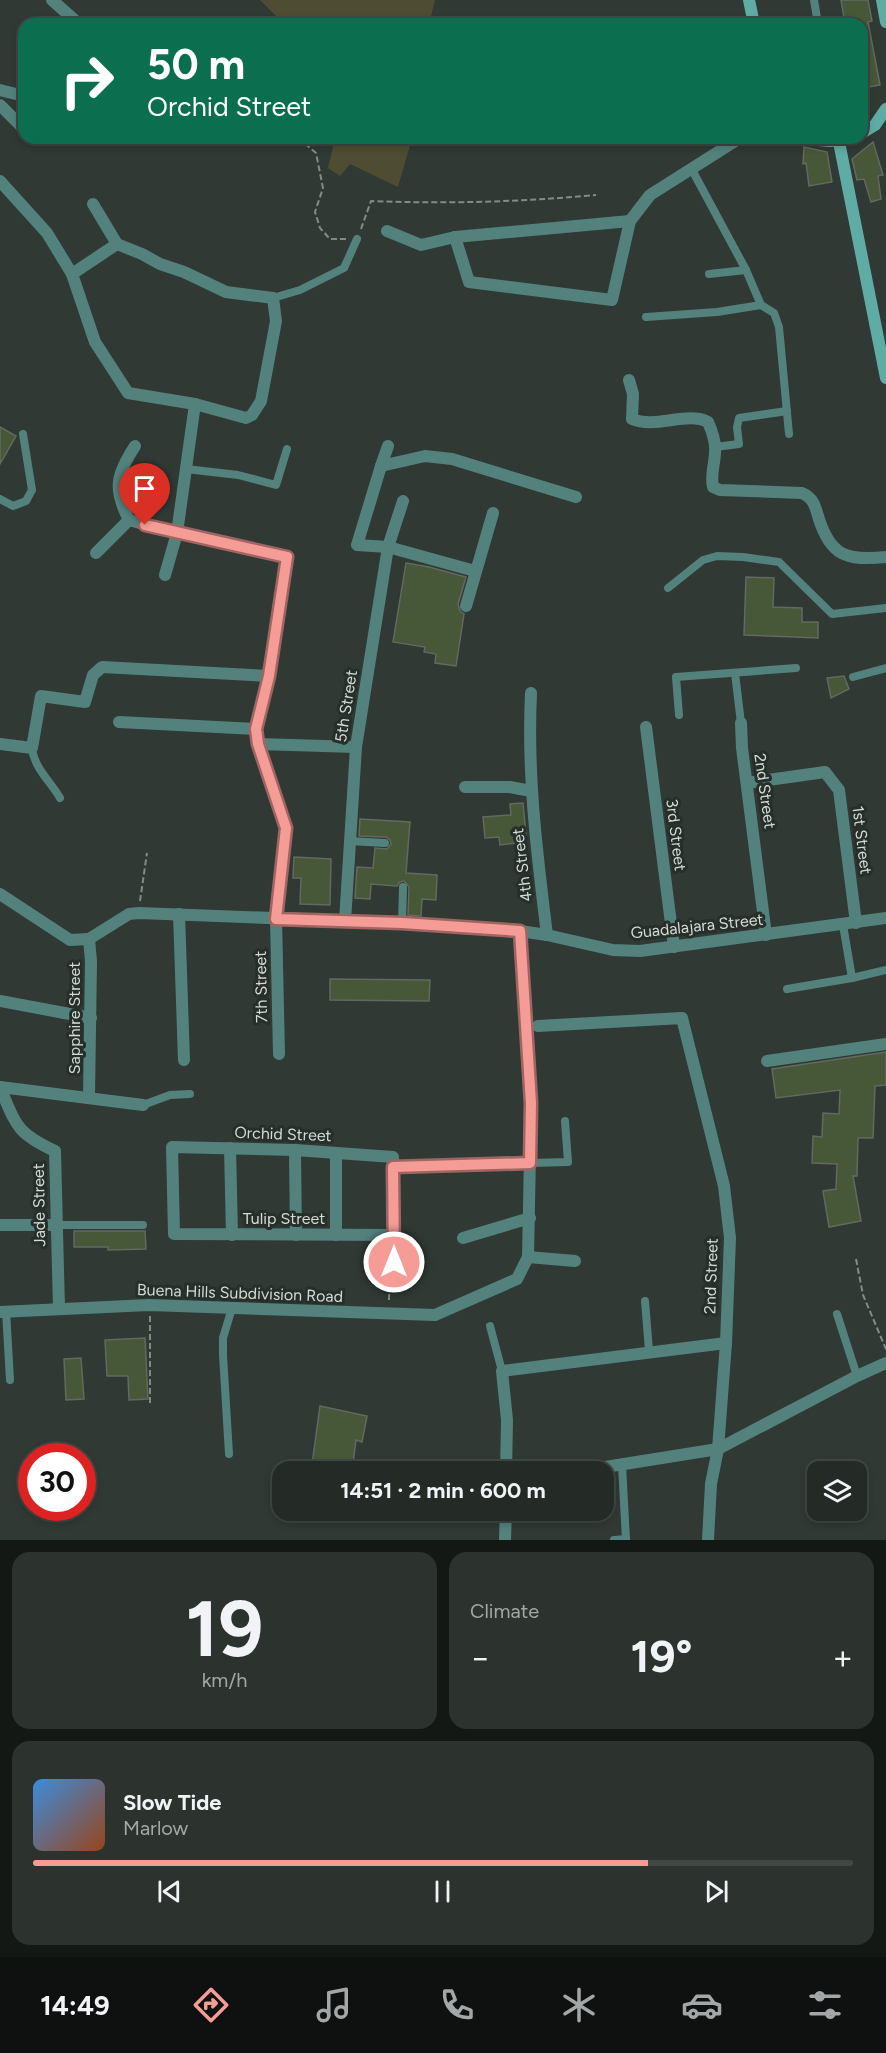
<!DOCTYPE html>
<html lang="en">
<head>
<meta charset="utf-8">
<style>
	body { margin:0; font-family:Figtree,sans-serif; background:#2c332f; color:#f1f3f6; height:100vh; display:flex; flex-direction:column; font-size:22px; white-space:nowrap }
	* { box-sizing:border-box; margin:0 }
	p { font-size:20px; color:#a3a7a7 }
	.icon { flex:none; width:33px; height:33px; fill:none; stroke:currentColor; stroke-width:2; stroke-linecap:round; stroke-linejoin:round }
	.map { position:relative; height:1540px; overflow:hidden }
	.drawer { display:flex; flex-direction:column; gap:12px; padding:12px; background:#141815; flex:1 }
	.drawer>* { flex:none }
	.hud { position:absolute; left:18px; top:18px; width:850px; height:126px; border-radius:18px; box-shadow:0 3px 9px #0003,0 0 0 2px #414744; background:#0b6e4f; color:#fff; overflow:hidden }
	.fabs { position:absolute; left:807px; top:1461px; display:grid; gap:12px }
	.fabs a { display:grid; place-items:center; width:60px; height:60px; border-radius:12px; background:#242b27; box-shadow:0 3px 9px #0003,0 0 0 2px #414744; font-size:30px }
	.speed { position:absolute; left:18px; top:1443px; display:flex; gap:12px; font-size:30px; font-weight:700; text-align:center }
	.speed>* { display:grid; place-content:center; width:78px; height:78px; border-radius:50%; background:#242b27; box-shadow:0 3px 9px #0003,0 0 0 2px #414744; line-height:1 }
	.speed .limit { border:9px solid #d22; background:#fff; color:#111 }
	.pin { position:absolute; display:grid; place-items:center; width:51px; height:51px; color:#fff; margin:-62px -26px; border-radius:50% 50% 50% 0; rotate:-45deg; box-shadow:0 0 6px #0007 }
	.pin .icon { rotate:45deg }
	.me { position:absolute; width:66px; margin:-33px; rotate:0deg; stroke-linejoin:round; filter:drop-shadow(0 0 4px #0008) }
	.turn { display:flex; align-items:center; gap:21px; height:126px; padding:0 30px; font-size:27px }
	.turn .icon { width:78px; height:78px; stroke-width:2.5 }
	.turn b { display:block; font-size:42px; line-height:51px }
	.big { font-size:45px; font-weight:700; line-height:1.1 }
	.drawer .tile { flex:1; display:flex; flex-direction:column; justify-content:center; gap:9px; min-width:0; padding:0 21px; border-radius:18px; background:#2c332f }
	.drawer .dial { align-items:center; gap:0 }
	.dial b { font-size:78px; line-height:1 }
	.song { display:flex; align-items:center; gap:18px }
	.cover { width:72px; height:72px; border-radius:9px; background:linear-gradient(135deg,hsl(210 70% 55%),hsl(20 70% 35%)) }
	.played { height:6px; border-radius:3px; background:linear-gradient(90deg,#f59c96 75%,#414744 75%) }
	.keys { display:flex; justify-content:space-around; direction:ltr }
	.heat { display:flex; justify-content:space-between; align-items:center; font-size:33px; direction:ltr }
	.drawer .tiles { flex:1; display:grid; gap:12px; grid-template-columns:1fr 1fr }
	.tile:last-child { grid-column:span 2 }
	.trip { position:absolute; left:272px; top:1461px; width:342px; height:60px; border-radius:18px; background:#242b27; box-shadow:0 3px 9px #0003,0 0 0 2px #414744; font-weight:700; line-height:60px; text-align:center }
	.tabs { display:flex; height:96px; justify-content:space-around; align-items:center; background:#0e1110; color:#a3a7a7 }
	.tabs .icon { width:42px; height:42px }
	.tabs .active { color:#f59c96 }
	.tabs b { font-size:27px; color:#f1f3f6 }
	.map>svg:first-child { display:block }
	.green { fill:#4e4d32 }
	.building { fill:#465838; stroke:#636860; stroke-width:1.5 }
	.lines { fill:none; stroke-linecap:round; stroke-linejoin:round }
	.path { stroke:#848b87; stroke-width:2; stroke-dasharray:6 3; stroke-linecap:butt }
	.lane { stroke:#53827d; stroke-width:8 }
	.street { stroke:#53827d; stroke-width:12 }
	.secondary { stroke:#5faca4; stroke-width:12 }
	.route-casing { stroke:#9f6562; stroke-width:15 }
	.route { stroke:#f59c96; stroke-width:10 }
	.labels { text-anchor:middle; dominant-baseline:central; stroke-width:6; stroke-linejoin:round; paint-order:stroke }
	.street-label { font-size:16px; fill:#d5dad7; stroke:#262f2a }
</style>
</head>
<body>
<div class="map">
<svg width="886" height="1540" viewBox="0 0 886 1540">
	<rect width="100%" height="100%" fill="#303934"/>
	<g class="green">
		<path d="M260 0H435L429 24H284Z"/>
		<path d="M335 138H412L398 187 350 164 340 176 328 168Z"/>
	</g>
	<g class="building">
		<path d="M841 0H868L872 21 868 22 880 85 862 88V24H845Z"/>
		<path d="M873 142 883 175 878 176 881 199 871 202 864 179 857 180 852 159Z"/>
		<path d="M804 147 827 152 832 182 809 186 806 163 803 164Z"/>
		<path d="M0 427 16 436 0 464Z"/>
		<path d="M406 563 429 567 466 577 458 604 460 611 464 614 456 666 435 663 436 654 424 652 425 647 393 642Z"/>
		<path d="M746 577 774 578 773 607 802 608V622H818V638L744 635Z"/>
		<path d="M844 676 849 689 831 698 827 678Z"/>
		<path d="M523 803 526 835 514 836 515 843 500 845 499 837 485 838 483 817 511 815 510 804Z"/>
		<path d="M360 819 410 822 406 873 437 875 436 900 422 899 421 916 408 915 409 887 404 881 400 882 397 886 371 884 370 899 355 898 357 867 373 868 375 848 387 849 391 844 390 840 386 837 359 836Z"/>
		<path d="M294 857 331 859 330 905 300 904 301 878H293Z"/>
		<path d="M330 979 430 980 429 1001 330 1000Z"/>
		<path d="M886 1052V1085L875 1086 873 1138H858L857 1176H853L861 1221 829 1227 823 1191 836 1189 837 1164 812 1163 813 1136 822 1137 823 1113 839 1114 840 1090 776 1098 772 1069Z"/>
		<path d="M74 1231H145L146 1249 108 1250V1247H74Z"/>
		<path d="M145 1338 148 1399 129 1400 128 1376H107L105 1340Z"/>
		<path d="M81 1358 84 1399 66 1400 64 1359Z"/>
		<path d="M320 1406 367 1416 362 1442 356 1440 352 1472H311Z"/>
	</g>
	<g class="lines">
		<g class="path">
			<path d="M298 138 316 153 323 188 315 212 320 228 330 239H347"/>
			<path d="M361 229 371 201C448 204 519 202 596 195"/>
			<path d="M140 901 147 853"/>
			<path d="M856 1259 863 1295 886 1349"/>
			<path d="M389 1300 390 1273"/>
			<path d="M150 1403V1316"/>
		</g>
		<g class="lane">
			<path d="M814 0 818 24"/>
			<path d="M691 168 746 270 761 305 774 313 779 327 789 434"/>
			<path d="M709 274 746 270"/>
			<path d="M273 298 300 290 344 268 357 239"/>
			<path d="M646 317 717 312 761 305"/>
			<path d="M715 447 739 444 737 427 739 418 787 411"/>
			<path d="M186 469 238 475 276 485 287 449"/>
			<path d="M0 499 13 506 26 501 32 490 23 434"/>
			<path d="M668 588 703 560 717 556 743 557 779 562 832 614 886 608"/>
			<path d="M735 673 741 723"/>
			<path d="M853 677 886 668"/>
			<path d="M679 715 676 677 796 668"/>
			<path d="M32 748C34 768 51 782 60 798"/>
			<path d="M349 841 385 843"/>
			<path d="M402 923 403 887"/>
			<path d="M843 925 852 978"/>
			<path d="M787 989 852 978 886 970"/>
			<path d="M143 1105 170 1095 190 1094"/>
			<path d="M530 1163 568 1162 565 1121"/>
			<path d="M56 1225H143"/>
			<path d="M645 1301 649 1351"/>
			<path d="M6 1311 10 1380"/>
			<path d="M837 1314 857 1376"/>
			<path d="M490 1326 502 1371"/>
			<path d="M229 1454 223 1355V1338L232 1308"/>
			<path d="M622 1465 626 1540"/>
			<path d="M614 1540 626 1539"/>
		</g>
		<g class="street">
			<path d="M52 0 79 24"/>
			<path d="M0 90 24 96"/>
			<path d="M0 105 24 129"/>
			<path d="M189 138H200"/>
			<path d="M0 181 47 233 72 274 95 342 128 393 195 404 246 418 252 415 261 401 276 321 273 298 226 292 184 272 160 264 142 254 117 244 93 204"/>
			<path d="M387 231 421 245 455 237 630 221"/>
			<path d="M455 237 469 282 612 300 630 221 650 195 740 138"/>
			<path d="M72 274 117 244"/>
			<path d="M629 380 633 394 632 419C655 429 688 411 708 422 712 431 716 442 715 452 715 464 710 474 713 487L720 490 802 493C813 498 815 505 818 516 830 556 846 561 886 557"/>
			<path d="M135 446C116 475 113 489 129 520L177 533 287 557 269 676 256 729 258 744 286 828 276 919 279 1054"/>
			<path d="M388 446 381 466 357 545 388 547 475 571"/>
			<path d="M381 466 425 456 452 459 576 497"/>
			<path d="M96 553 129 520"/>
			<path d="M165 575 177 533 195 404"/>
			<path d="M466 606 493 513"/>
			<path d="M531 693C527 776 537 853 547 935"/>
			<path d="M119 722 256 729"/>
			<path d="M741 723 742 748 766 935"/>
			<path d="M646 727 674 947"/>
			<path d="M0 744 32 748 41 696 85 702 93 675 102 667 269 676"/>
			<path d="M258 744 356 747"/>
			<path d="M747 783 825 772 839 790 856 923"/>
			<path d="M465 787H510L531 791"/>
			<path d="M0 894 70 940 89 939"/>
			<path d="M179 914 184 1060"/>
			<path d="M345 921 356 747 388 547 403 501"/>
			<path d="M89 939 129 914 139 913 402 923 520 931 547 935 613 950 640 951 886 918"/>
			<path d="M89 939 91 961 89 1097"/>
			<path d="M0 1001 91 1018"/>
			<path d="M538 1026 682 1018 724 1186 730 1238 726 1343 718 1449 711 1484 708 1540"/>
			<path d="M767 1061 886 1044"/>
			<path d="M0 1087C16 1125 16 1133 55 1151L59 1309"/>
			<path d="M0 1087 143 1105"/>
			<path d="M230 1148 232 1235"/>
			<path d="M295 1150 296 1235"/>
			<path d="M393 1167 530 1163"/>
			<path d="M0 1225H56"/>
			<path d="M336 1235V1153"/>
			<path d="M463 1238 530 1218"/>
			<path d="M528 1257 575 1261"/>
			<path d="M394 1262 393 1157 295 1150 172 1147 174 1234 394 1235"/>
			<path d="M0 1312 149 1305 435 1315 517 1279 528 1257 531 1103 520 931"/>
			<path d="M506 1472 507 1420 502 1371 726 1343"/>
			<path d="M574 1472 718 1449 857 1376 886 1363"/>
			<path d="M505 1540 506 1510"/>
		</g>
		<g class="secondary">
			<path d="M749 0 754 24"/>
			<path d="M882 0 886 22"/>
			<path d="M862 133 875 125 886 109"/>
			<path d="M808 138C823 142 837 142 852 138"/>
			<path d="M839 142 886 378"/>
		</g>
	</g>
	<g class="lines">
		<defs>
			<path id="route" d="M145 525 287 557 269 676 256 729 258 744 286 828 276 919 402 923 520 931 531 1103 530 1163 393 1167 394 1262"/>
		</defs>
		<use href="#route" class="route-casing"/>
		<use href="#route" class="route"/>
	</g>
	<g class="labels">
		<g class="street-label">
			<text transform="translate(346 706) rotate(-81)">5th Street</text>
			<text transform="translate(765 791) rotate(82)">2nd Street</text>
			<text transform="translate(676 835) rotate(83)">3rd Street</text>
			<text transform="translate(862 840) rotate(83)">1st Street</text>
			<text transform="translate(522 865) rotate(-97)">4th Street</text>
			<text transform="translate(697 926) rotate(-6)">Guadalajara Street</text>
			<text transform="translate(261 987) rotate(-91)">7th Street</text>
			<text transform="translate(74 1018) rotate(-90)">Sapphire Street</text>
			<text transform="translate(283 1134) rotate(2)">Orchid Street</text>
			<text transform="translate(39 1205) rotate(-91)">Jade Street</text>
			<text x="284" y="1218">Tulip Street</text>
			<text transform="translate(711 1276) rotate(-88)">2nd Street</text>
			<text transform="translate(240 1293) rotate(2)">Buena Hills Subdivision Road</text>
		</g>
	</g>
</svg>
<div class="fabs">
<a><svg class="icon" aria-label="layers" viewBox="0 0 24 24"><path d="M12 4l9 5-9 5-9-5zM3 14l9 5 9-5"/></svg></a>
</div>
<div class="speed"><div class="limit">30</div></div>
<div class="pin" style="left:145px;top:525px;background:#d93025"><svg class="icon" aria-label="arrive" viewBox="0 0 24 24"><path d="M6 21V4h12l-3 4 3 4H6"/></svg></div>
<svg class="me" style="left:394px;top:1262px" viewBox="-20 -20 40 40"><circle r="17" fill="#f59c96" stroke="#fff" stroke-width="3"/><path d="M0-11L8 9 0 5-8 9z" fill="#fff"/></svg>
<div class="trip">14:51 · 2 min · 600 m</div>
<div class="hud">
<div class="turn"><svg class="icon" aria-label="right" viewBox="0 0 24 24"><path d="M7 20v-9h11M14 6l5 5-5 5"/></svg><div><b>50 m</b>Orchid Street</div></div>
</div>
</div>
<section class="drawer">
<div class="tiles">
<div class="tile dial"><b>19</b><p>km/h</p></div>
<div class="tile"><p>Climate</p>
<div class="heat"><a>−</a><b class="big">19°</b><a>+</a></div>
</div>
<div class="tile">
<div class="song"><i class="cover"></i><div><b>Slow Tide</b><p>Marlow</p></div></div>
<div class="played"></div>
<div class="keys"><svg class="icon" aria-label="previous" viewBox="0 0 24 24"><path d="M18 5L8 12l10 7zM5 5v14"/></svg><svg class="icon" aria-label="pause" viewBox="0 0 24 24"><path d="M8 5v14M16 5v14"/></svg><svg class="icon" aria-label="next" viewBox="0 0 24 24"><path d="M6 5l10 7-10 7zM19 5v14"/></svg></div>
</div>
</div>
</section>
<nav class="tabs">
<b>14:49</b>
<svg class="icon active" aria-label="directions" viewBox="0 0 24 24"><path d="M12 3l9 9-9 9-9-9zM9 14v-3h6M13 9l2 2-2 2"/></svg>
<svg class="icon" aria-label="music" viewBox="0 0 24 24"><path d="M9 18V5l10-2v13"/><circle cx="6" cy="18" r="3"/><circle cx="16" cy="16" r="3"/></svg>
<svg class="icon" aria-label="phone" viewBox="0 0 24 24"><path d="M5 4h4l2 5-3 2q2 4 5 5l2-3 5 2v4C11 20 4 13 5 4z"/></svg>
<svg class="icon" aria-label="climate" viewBox="0 0 24 24"><path d="M12 3v18M4 7l16 10M4 17L20 7"/></svg>
<svg class="icon" aria-label="car" viewBox="0 0 24 24"><path d="M5 17H2v-5l4-1 3-4h7l3 4 3 1v5h-3M9 17h6M6 11h13"/><circle cx="7" cy="17" r="2"/><circle cx="17" cy="17" r="2"/></svg>
<svg class="icon" aria-label="filters" viewBox="0 0 24 24"><path d="M4 7h16M4 17h16"/><circle cx="9" cy="7" r="2"/><circle cx="15" cy="17" r="2"/></svg>
</nav>
</body>
</html>
